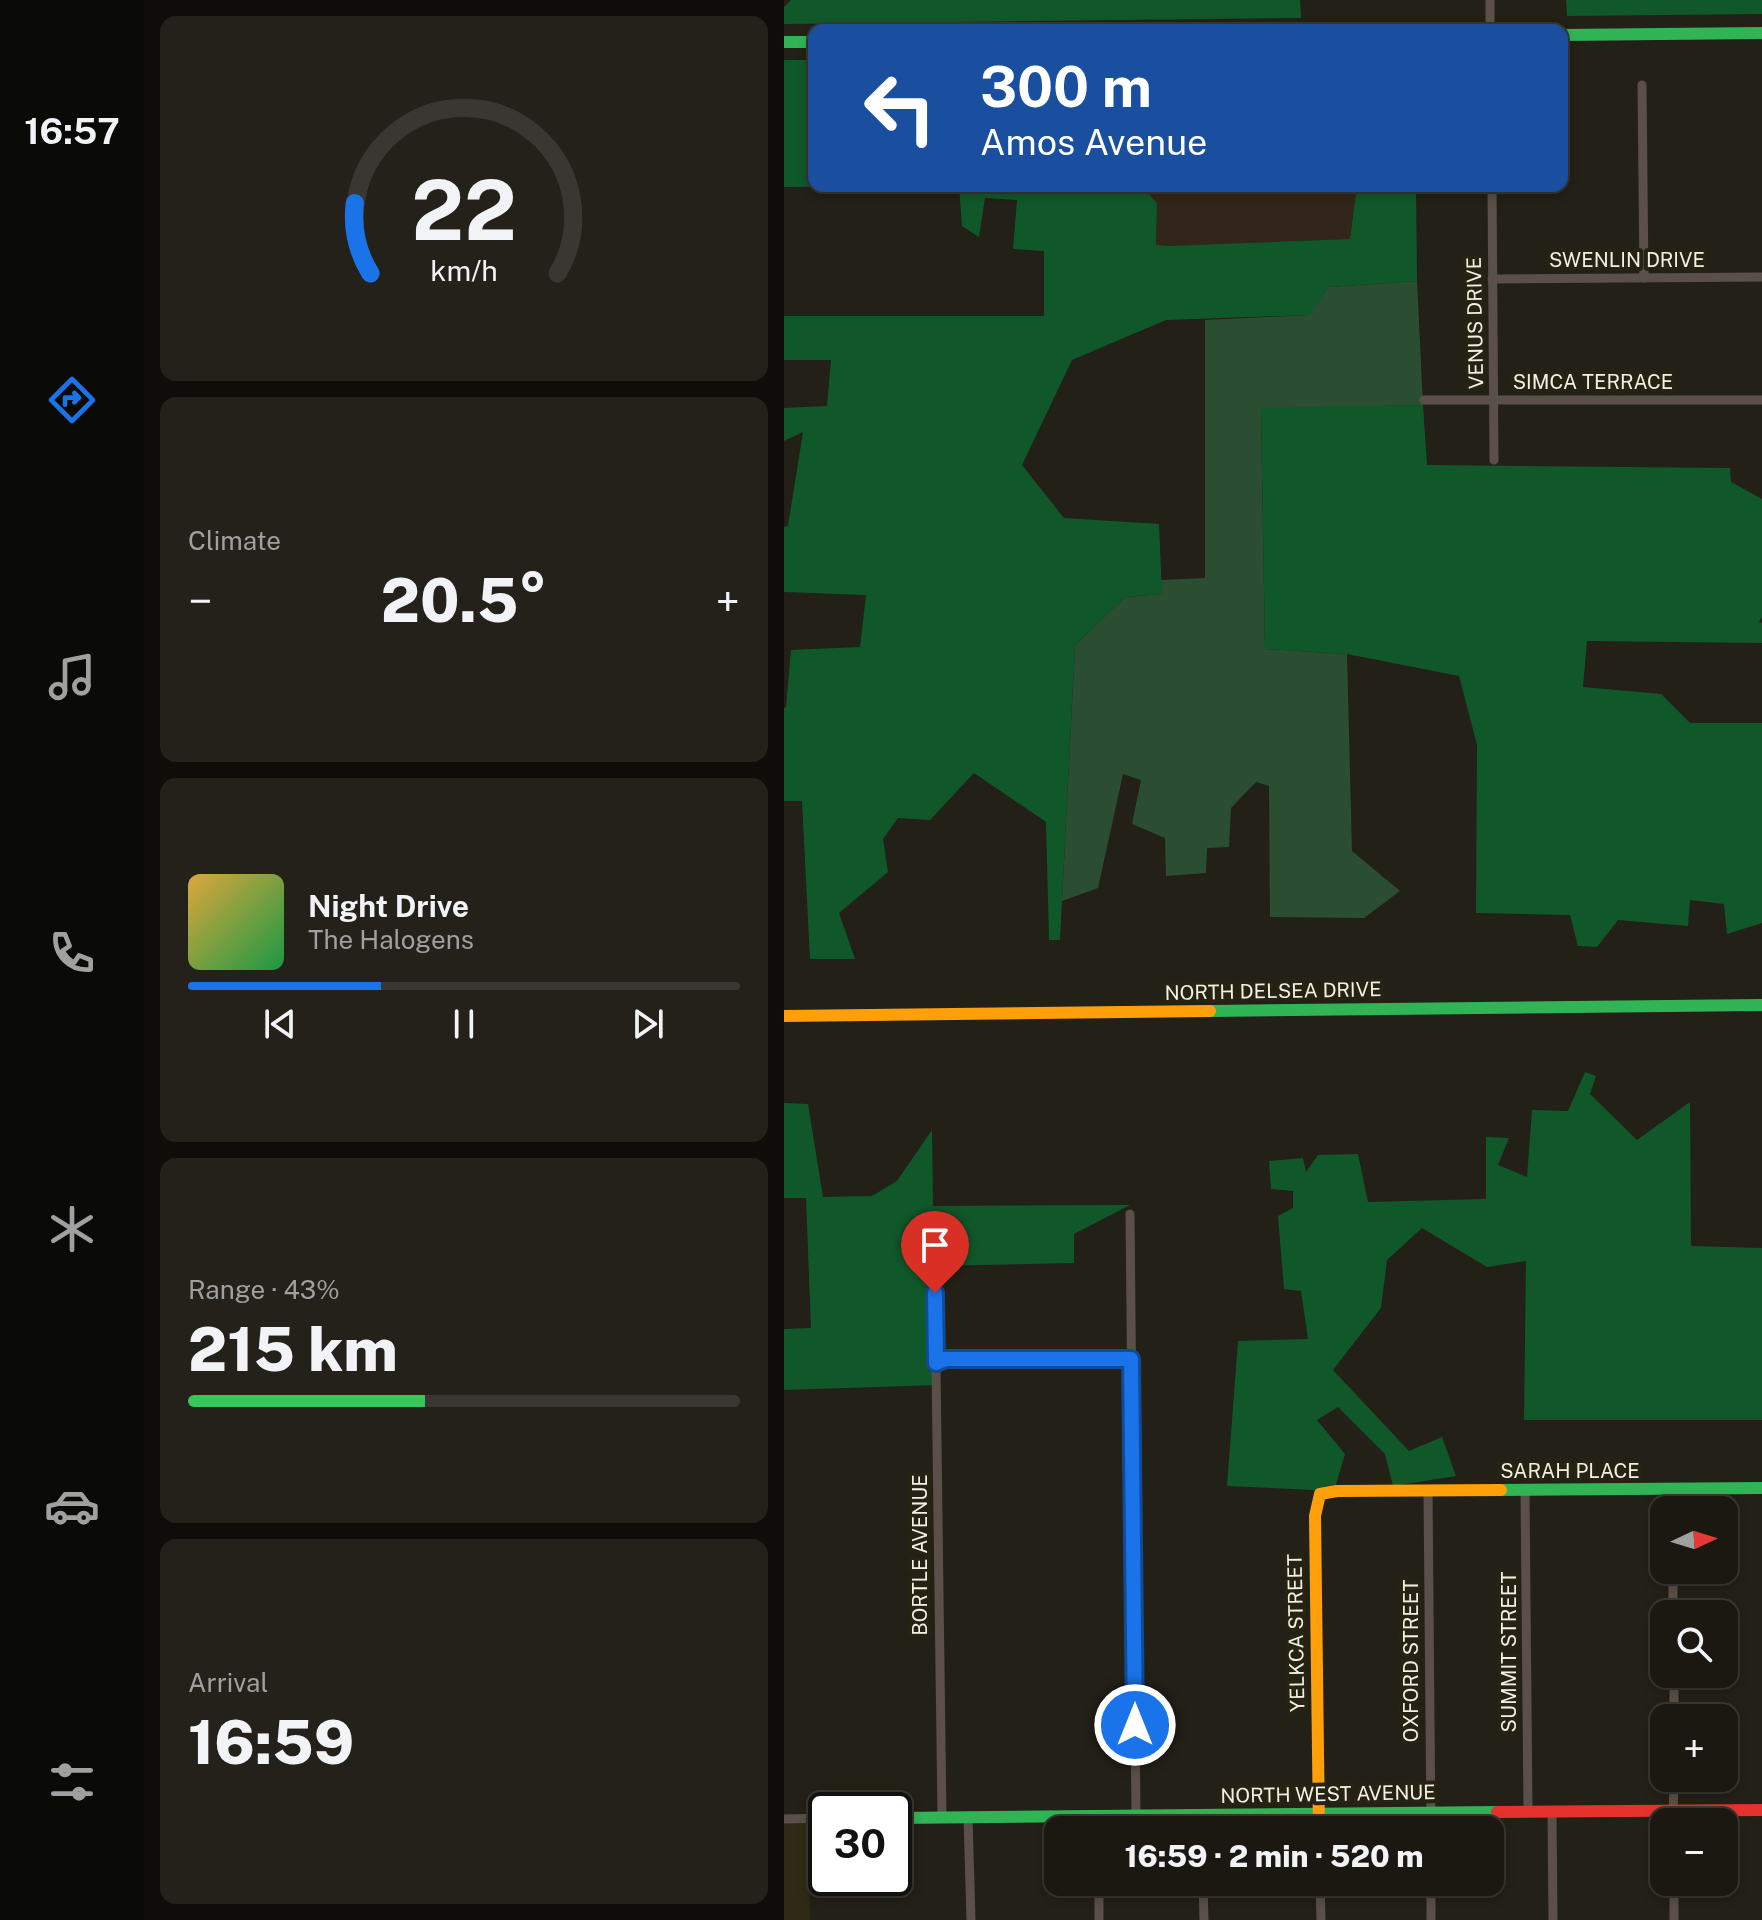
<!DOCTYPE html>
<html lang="en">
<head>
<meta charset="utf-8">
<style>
	body { margin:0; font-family:"Public Sans",sans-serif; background:#23211a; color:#f1f3f6; height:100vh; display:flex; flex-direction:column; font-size:30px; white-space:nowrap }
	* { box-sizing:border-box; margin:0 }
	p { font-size:26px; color:#9fa09f }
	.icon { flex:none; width:44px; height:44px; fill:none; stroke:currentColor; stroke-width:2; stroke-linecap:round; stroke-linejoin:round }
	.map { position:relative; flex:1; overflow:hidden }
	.drawer { display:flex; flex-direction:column; gap:16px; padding:16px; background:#0e0d09; width:640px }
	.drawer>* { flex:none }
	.top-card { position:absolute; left:24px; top:24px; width:760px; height:168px; border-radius:16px; box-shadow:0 4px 12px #0003,0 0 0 2px #383731; background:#1a4fa0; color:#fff; overflow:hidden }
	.needle { width:52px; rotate:86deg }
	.fabs { position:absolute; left:866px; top:1496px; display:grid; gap:16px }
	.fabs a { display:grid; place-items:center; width:88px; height:88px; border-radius:16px; background:#1a1811; box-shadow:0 4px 12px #0003,0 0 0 2px #383731; font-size:40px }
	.speed { position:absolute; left:24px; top:1792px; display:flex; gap:16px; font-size:40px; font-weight:700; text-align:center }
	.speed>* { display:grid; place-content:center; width:104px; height:104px; border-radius:50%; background:#1a1811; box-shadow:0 4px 12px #0003,0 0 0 2px #383731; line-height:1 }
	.speed .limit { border:4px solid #111; border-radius:12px; background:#fff; color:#111 }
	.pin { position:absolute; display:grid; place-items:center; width:68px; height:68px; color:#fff; margin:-82px -34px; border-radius:50% 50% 50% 0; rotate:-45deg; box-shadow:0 0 8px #0007 }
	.pin .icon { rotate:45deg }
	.me { position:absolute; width:88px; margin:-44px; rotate:0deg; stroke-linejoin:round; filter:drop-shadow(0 0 6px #0008) }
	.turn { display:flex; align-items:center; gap:28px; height:168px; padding:0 40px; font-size:36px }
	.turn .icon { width:104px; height:104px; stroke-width:2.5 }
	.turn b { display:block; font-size:56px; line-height:68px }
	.big { font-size:60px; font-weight:800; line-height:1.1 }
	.drawer .widget { flex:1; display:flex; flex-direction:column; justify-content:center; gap:12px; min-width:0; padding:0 28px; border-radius:16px; background:#23211a }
	.drawer .dial { align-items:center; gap:0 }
	.dial svg { height:208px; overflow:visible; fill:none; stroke:#383731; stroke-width:7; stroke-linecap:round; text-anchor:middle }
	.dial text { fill:#f1f3f6; stroke:none }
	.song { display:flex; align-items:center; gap:24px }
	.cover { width:96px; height:96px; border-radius:12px; background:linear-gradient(135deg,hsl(40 70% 55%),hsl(140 70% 35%)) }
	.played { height:8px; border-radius:4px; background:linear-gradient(90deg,#1a73e8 35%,#383731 35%) }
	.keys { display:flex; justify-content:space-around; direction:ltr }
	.heat { display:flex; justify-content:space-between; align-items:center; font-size:44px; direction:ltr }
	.charge { height:12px; border-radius:6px; background:linear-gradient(90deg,#34c759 43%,#383731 0) }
	.trip { position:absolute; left:260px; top:1816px; width:460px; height:80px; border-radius:16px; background:#1a1811; box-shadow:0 4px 12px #0003,0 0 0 2px #383731; font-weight:800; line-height:80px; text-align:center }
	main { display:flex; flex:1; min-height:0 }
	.tab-bar { display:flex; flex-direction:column; width:144px; justify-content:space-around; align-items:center; background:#0a0a07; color:#9fa09f }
	.tab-bar .icon { width:56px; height:56px }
	.tab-bar .selected { color:#1a73e8 }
	.tab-bar b { font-size:36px; color:#f1f3f6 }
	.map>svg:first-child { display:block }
	.built { fill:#2e2a15 }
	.industrial { fill:#312619 }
	.green { fill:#2b4e32 }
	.forest { fill:#10582a }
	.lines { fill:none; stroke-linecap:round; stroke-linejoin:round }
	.street { stroke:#5a5049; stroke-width:9 }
	.fast { stroke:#30b455; stroke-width:12 }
	.slow { stroke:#ff9f0a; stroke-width:12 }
	.jam { stroke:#e5322d; stroke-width:12 }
	.route-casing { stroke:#114b97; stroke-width:20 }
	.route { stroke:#1a73e8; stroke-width:14 }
	.labels { text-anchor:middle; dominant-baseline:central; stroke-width:8; stroke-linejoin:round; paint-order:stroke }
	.street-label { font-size:20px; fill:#f2f0e6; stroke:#262313 }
</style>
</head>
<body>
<main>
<nav class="tab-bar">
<b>16:57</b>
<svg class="icon selected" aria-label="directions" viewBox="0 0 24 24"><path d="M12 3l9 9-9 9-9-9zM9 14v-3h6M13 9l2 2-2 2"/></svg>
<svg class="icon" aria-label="music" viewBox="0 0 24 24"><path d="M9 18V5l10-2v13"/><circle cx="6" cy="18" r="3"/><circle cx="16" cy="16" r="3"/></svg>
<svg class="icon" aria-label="phone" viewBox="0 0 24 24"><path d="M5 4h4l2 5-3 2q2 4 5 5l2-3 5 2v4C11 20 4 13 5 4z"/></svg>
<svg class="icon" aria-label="climate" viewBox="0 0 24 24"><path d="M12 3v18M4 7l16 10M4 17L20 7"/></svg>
<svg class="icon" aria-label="car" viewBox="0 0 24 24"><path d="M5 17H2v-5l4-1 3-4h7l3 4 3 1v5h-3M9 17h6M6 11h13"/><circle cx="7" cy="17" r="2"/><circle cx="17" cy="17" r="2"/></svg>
<svg class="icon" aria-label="filters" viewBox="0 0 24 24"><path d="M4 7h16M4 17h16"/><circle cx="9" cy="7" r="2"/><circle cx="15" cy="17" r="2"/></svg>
</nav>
<section class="drawer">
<div class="widget dial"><svg viewBox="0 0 100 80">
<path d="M14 69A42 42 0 1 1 86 69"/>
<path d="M14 69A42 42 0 0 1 8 42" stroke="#1a73e8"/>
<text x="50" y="56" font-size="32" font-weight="700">22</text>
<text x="50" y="72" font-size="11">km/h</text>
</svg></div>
<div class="widget"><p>Climate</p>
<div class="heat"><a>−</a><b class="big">20.5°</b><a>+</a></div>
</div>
<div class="widget">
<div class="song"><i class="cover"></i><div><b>Night Drive</b><p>The Halogens</p></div></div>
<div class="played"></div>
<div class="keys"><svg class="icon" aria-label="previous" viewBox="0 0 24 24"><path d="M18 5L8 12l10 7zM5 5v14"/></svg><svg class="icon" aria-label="pause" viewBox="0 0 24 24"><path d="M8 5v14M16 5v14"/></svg><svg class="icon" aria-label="next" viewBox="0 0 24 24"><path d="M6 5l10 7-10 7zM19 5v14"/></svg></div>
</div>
<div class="widget"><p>Range · 43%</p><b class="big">215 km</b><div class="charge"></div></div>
<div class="widget"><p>Arrival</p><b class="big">16:59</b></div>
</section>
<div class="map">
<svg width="978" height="1920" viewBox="0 0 978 1920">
	<rect width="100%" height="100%" fill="#222017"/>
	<path class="built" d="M0 1823H25L26 1920H0Z"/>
	<path class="industrial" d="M358 186H573L566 239 385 246 372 245 373 203Z"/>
	<path class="green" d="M633 281 639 405 477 409 481 649 563 654 568 851 616 891 580 918 486 917 485 786 472 782 447 808 445 847 423 848 422 873 382 876 381 838 348 824 357 780 339 774 314 888 278 901 291 645 341 597 378 594 377 580 421 578V320L525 315 544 287Z"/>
	<g class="forest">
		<path d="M7 0H516L517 18 0 24V7Z"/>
		<path d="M782 0H978V14L783 16Z"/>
		<path d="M0 60H30V186H150L0 187Z"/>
		<path d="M175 186H358L373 203 372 245 385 246 566 239 573 186H632L633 281 544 287 526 315 382 320 288 360 238 465 280 518 375 524 378 594 341 597 291 645 276 940H265L262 822 190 773 146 820 114 818 99 839 104 872 55 913 71 959H26L18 801H0V708L2 707 7 650 76 647 82 595 0 592V527L4 526 19 432 0 441V408L43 406 47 360H0V316H260V251L229 249 233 200 201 198 195 237 178 226Z"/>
		<path d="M639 405 643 465 946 468 947 482 978 499V617L975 622 978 623V643L803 641 799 687 877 694 906 723H978V923L943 934 940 904 906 900 904 926 834 920 813 947 794 946 786 915 692 913 693 745 675 676 563 654 481 649 477 408Z"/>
		<path d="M801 1072 812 1076 806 1094 853 1140 906 1102 907 1246 978 1248V1420H740L742 1261 703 1267 638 1228 603 1260 597 1308 549 1370 625 1451 658 1437 672 1476 609 1486 601 1454 554 1407 533 1420 561 1454 550 1491 443 1486 454 1341 524 1339 517 1291 500 1289 494 1216 509 1208V1191L487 1189 485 1161 519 1158 522 1172 534 1155 574 1154 584 1202 702 1199V1137L725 1138 714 1165 743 1177 748 1110 784 1111Z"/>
		<path d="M0 1103 24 1104 39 1197 88 1196 113 1181 148 1130 149 1206 346 1205 290 1234V1263L152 1266 154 1385 0 1390V1329L27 1328 22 1198H0Z"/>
	</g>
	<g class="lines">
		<g class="street">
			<path d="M706 0V30"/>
			<path d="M858 85 860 278"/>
			<path d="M708 186 710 460"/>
			<path d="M708 279 978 277"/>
			<path d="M640 400H978"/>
			<path d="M346 1214 352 1816"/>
			<path d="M151 1293 158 1817"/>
			<path d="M152 1363 161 1359H347"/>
			<path d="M889 1490V1510"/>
			<path d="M741 1491 744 1812"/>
			<path d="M644 1492 647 1830"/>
			<path d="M889 1570V1614"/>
			<path d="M890 1674V1718"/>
			<path d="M768 1812 769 1920"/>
			<path d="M419 1815V1830"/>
			<path d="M314 1816V1830"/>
			<path d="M184 1817 187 1920"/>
			<path d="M0 1819 42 1818"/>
			<path d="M889 1822 890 1778"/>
			<path d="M315 1882V1920"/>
			<path d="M419 1882 420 1920"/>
			<path d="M536 1882 537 1920"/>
			<path d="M647 1882V1920"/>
			<path d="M890 1882V1920"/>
		</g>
		<g class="fast">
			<path d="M778 35 978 33"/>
			<path d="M0 42H30"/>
			<path d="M426 1011 978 1005"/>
			<path d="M717 1490 978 1488"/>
			<path d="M110 1818 713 1812"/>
		</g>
		<g class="slow">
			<path d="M0 1016 426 1011"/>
			<path d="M535 1830 531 1516 536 1494 553 1491 717 1490"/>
		</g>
		<path class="jam" d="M713 1812 978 1810"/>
	</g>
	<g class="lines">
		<defs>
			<path id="route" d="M151 1293 152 1363 161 1359H347L351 1725"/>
		</defs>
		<use href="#route" class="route-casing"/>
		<use href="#route" class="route"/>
	</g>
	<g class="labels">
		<g class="street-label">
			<text x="843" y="260">SWENLIN DRIVE</text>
			<text transform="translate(691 323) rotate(-91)">VENUS DRIVE</text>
			<text x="809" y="382">SIMCA TERRACE</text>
			<text transform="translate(489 991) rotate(-1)">NORTH DELSEA DRIVE</text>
			<text x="786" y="1471">SARAH PLACE</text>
			<text transform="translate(136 1555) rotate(-90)">BORTLE AVENUE</text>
			<text transform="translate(512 1633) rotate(-91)">YELKCA STREET</text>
			<text transform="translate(725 1652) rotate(-90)">SUMMIT STREET</text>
			<text transform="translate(627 1661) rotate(-90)">OXFORD STREET</text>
			<text transform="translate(544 1794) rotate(-1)">NORTH WEST AVENUE</text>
		</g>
	</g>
</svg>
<div class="fabs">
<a><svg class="needle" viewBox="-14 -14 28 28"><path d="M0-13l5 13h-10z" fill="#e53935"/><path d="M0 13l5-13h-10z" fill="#9fa09f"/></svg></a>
<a><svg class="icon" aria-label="search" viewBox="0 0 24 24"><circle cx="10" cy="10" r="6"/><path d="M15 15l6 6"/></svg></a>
<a>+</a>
<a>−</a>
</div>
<div class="speed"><div class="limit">30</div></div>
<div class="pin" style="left:151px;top:1293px;background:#d93025"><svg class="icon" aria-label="arrive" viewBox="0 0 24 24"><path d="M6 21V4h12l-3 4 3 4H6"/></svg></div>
<svg class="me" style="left:351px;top:1725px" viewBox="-20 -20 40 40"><circle r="17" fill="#1a73e8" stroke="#fff" stroke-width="3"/><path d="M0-11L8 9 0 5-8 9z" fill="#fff"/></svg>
<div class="trip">16:59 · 2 min · 520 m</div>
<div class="top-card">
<div class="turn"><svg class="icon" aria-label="left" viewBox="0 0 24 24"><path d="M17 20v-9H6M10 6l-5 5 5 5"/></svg><div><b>300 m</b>Amos Avenue</div></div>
</div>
</div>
</main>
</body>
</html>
